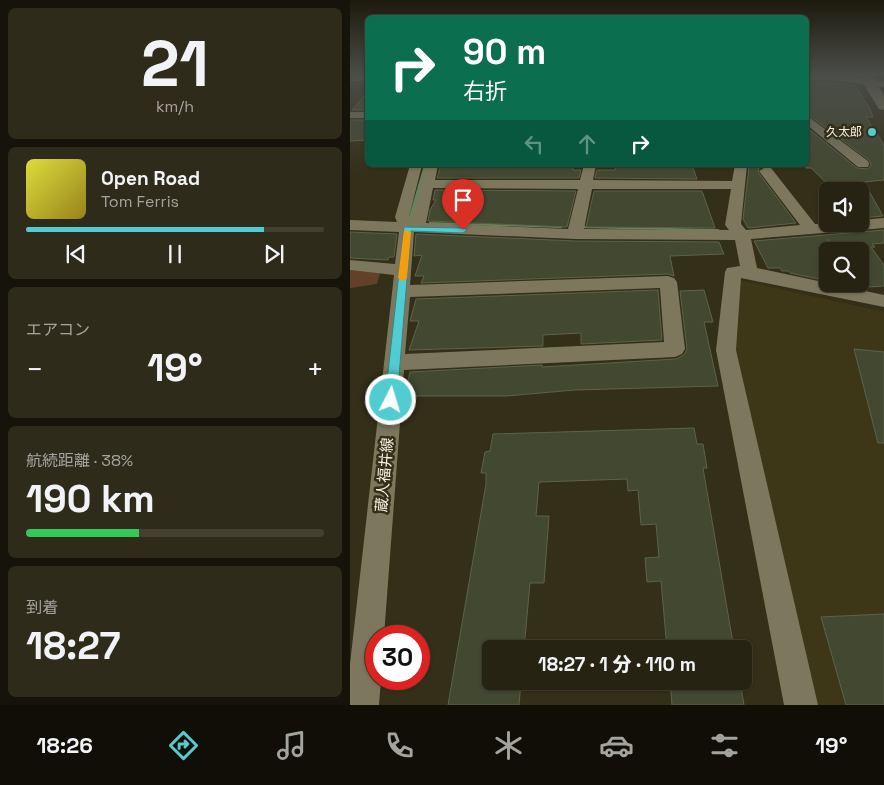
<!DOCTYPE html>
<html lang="ja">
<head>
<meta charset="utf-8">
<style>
	body { margin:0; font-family:"Space Grotesk","Noto Sans JP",sans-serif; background:#2f2b1b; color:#f1f3f6; height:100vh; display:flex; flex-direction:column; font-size:19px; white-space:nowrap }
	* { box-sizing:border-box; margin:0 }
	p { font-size:16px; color:#a4a49f }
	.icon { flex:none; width:28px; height:28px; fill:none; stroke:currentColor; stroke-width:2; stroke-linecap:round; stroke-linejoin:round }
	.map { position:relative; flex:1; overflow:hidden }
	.details { display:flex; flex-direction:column; gap:8px; padding:8px; background:#15130a; width:350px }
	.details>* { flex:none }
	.top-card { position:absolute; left:15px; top:15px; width:444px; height:152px; border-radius:8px; box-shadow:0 1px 4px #0004,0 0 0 1px #434032; background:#0b6e4f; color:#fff; overflow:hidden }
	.fabs { position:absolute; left:469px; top:182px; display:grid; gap:10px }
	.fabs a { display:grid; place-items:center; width:50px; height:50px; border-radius:8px; background:#272312; box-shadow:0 1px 4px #0004,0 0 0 1px #434032; font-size:25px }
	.speed { position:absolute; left:15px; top:625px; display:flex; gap:10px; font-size:25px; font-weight:700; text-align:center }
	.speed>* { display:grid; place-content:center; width:65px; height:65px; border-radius:50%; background:#272312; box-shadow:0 1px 4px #0004,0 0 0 1px #434032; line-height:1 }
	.speed .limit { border:8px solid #d22; background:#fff; color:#111 }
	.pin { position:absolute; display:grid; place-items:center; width:42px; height:42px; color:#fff; margin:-51px -21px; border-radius:50% 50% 50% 0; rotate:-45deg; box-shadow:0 0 5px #0007 }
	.pin .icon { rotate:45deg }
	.me { position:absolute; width:55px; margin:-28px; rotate:5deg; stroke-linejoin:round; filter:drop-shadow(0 0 4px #0008) }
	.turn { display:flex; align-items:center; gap:18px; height:105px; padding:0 15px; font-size:22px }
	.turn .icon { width:65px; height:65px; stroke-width:2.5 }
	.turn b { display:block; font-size:35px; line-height:42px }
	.lanes { display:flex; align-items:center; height:48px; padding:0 15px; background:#0003; justify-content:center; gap:25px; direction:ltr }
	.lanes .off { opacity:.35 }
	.big { font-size:38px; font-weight:800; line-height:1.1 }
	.details .tile { flex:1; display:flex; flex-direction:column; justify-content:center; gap:8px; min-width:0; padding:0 18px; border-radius:8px; background:#2f2b1b }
	.details .dial { align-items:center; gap:0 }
	.dial b { font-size:65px; line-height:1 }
	.song { display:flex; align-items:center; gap:15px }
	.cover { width:60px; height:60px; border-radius:8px; background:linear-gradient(135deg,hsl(60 70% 55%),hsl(50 70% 35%)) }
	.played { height:5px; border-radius:2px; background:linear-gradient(90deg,#51ccd1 80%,#434032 80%) }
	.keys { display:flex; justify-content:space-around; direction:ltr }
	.heat { display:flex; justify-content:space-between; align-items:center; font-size:28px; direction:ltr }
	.charge { height:8px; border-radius:4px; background:linear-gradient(90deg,#34c759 38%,#434032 0) }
	.trip { position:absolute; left:132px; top:640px; width:270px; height:50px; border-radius:8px; background:#272312; box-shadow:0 1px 4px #0004,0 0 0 1px #434032; font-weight:800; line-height:50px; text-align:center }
	.menu { display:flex; height:80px; justify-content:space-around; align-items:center; background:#100e07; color:#a4a49f }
	.menu .icon { width:35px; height:35px }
	.menu .current { color:#51ccd1 }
	.menu b { font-size:22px; color:#f1f3f6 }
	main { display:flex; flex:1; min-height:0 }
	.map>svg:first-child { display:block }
	.built { fill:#3d3718 }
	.green { fill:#624128 }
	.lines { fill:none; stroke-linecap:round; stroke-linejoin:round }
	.stream { fill:#648559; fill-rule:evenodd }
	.building { fill:#434831; stroke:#5d634b }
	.minor { fill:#7c775d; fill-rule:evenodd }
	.secondary { fill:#7c775d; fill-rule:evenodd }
	.route { fill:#51ccd1; stroke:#358588 }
	.slow { fill:#f59e0b }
	.poi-dot { fill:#51ccd1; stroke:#342f18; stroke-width:2 }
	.labels { text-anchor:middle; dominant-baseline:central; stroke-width:5; stroke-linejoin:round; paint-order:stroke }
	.far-poi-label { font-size:12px; fill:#f6f3e5; stroke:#342f18; text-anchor:end }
	.street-label { font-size:15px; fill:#f6f3e5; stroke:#342f18 }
</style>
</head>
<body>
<main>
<section class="details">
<div class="tile dial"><b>21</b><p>km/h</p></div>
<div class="tile">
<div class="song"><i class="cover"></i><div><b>Open Road</b><p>Tom Ferris</p></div></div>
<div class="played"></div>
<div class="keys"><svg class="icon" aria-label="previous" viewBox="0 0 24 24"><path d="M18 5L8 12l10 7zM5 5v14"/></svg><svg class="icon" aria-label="pause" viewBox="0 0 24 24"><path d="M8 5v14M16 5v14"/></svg><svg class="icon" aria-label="next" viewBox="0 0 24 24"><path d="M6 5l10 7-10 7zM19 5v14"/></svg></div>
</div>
<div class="tile"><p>エアコン</p>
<div class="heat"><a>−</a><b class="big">19°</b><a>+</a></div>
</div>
<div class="tile"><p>航続距離 · 38%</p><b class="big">190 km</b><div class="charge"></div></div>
<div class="tile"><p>到着</p><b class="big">18:27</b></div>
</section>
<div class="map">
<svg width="534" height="705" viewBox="0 0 534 705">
	<rect width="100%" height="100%" fill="#342f18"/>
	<path class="built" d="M389 280 534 312V705H465L383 353Z"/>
	<path class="green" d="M0 270 30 273 27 284 0 288Z"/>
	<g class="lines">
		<g class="stream">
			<path d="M74 165H78L63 219 70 221V222L68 223 58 220Z"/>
			<path d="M79 222 211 226 213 227 211 228 81 224H79Z"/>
			<path d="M224 226 368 229 370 230 368 231 226 228 224 227Z"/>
		</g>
	</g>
	<g class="building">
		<path d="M456 82 505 85 520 109 523 117H516L534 145V180L514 182 533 216 510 218V191H485L461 168H456V127L507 168 518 169 521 165 519 160 456 113Z"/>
		<path d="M18 91V110H2Z"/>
		<path d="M0 120H18V140L0 141Z"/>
		<path d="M91 165H223V170H231L229 178H87Z"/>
		<path d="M266 165H342L347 179 245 178 247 170H265Z"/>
		<path d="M399 167H409L408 172 446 223 398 228 393 219Z"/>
		<path d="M85 190 226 191 217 227 78 221 80 210 86 200H83Z"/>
		<path d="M244 191H352L365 228 236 227Z"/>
		<path d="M534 230V243L522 244 525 247H521L534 265V286L518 287 517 285H510V251H486L478 239V278L468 279 440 273 439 271H432L430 268H418L404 241Z"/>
		<path d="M0 232 47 234 44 257H39L38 260 0 258Z"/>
		<path d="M66 234 225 241 369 242 374 254 320 256 324 276 318 274 71 283 74 276H65L72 255 64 256Z"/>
		<path d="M308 290 312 340 231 344V333L193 335V346L59 350 69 321H60L66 299Z"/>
		<path d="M354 290 363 322H354L368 386 225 390 156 396H54L60 372 192 365V367L326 359 334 355 337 349 330 291Z"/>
		<path d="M504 349 534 352V443H528Z"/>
		<path d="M344 428 347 444H353L357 468H353L384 649H317L311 581 297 582 295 558 309 557 306 524 291 525 288 490 278 491 277 479 189 482 186 516H199L194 583H180L174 649H141V681H171L169 705H98L136 484V473H131L135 452 140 451 143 434Z"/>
		<path d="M534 614V705H496L471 617Z"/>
		<path d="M320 681H390L394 705H322Z"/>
	</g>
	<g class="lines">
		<g class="minor">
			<rect x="0" y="75" width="18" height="6"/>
			<path d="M456 75H488L534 81V87L484 80H456Z"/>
			<rect x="0" y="112" width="18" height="6"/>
			<path d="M456 115 518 161 519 164 518 167H508L456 124Z"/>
			<path d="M60 165H72L59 217 61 221 76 165H88L85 180H230L234 165H246L243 180 382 181 385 165H397L391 224 396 230 450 225 409 171 416 167 421 168 465 224H510V220L534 218V228L401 239 407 268 534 295V307L391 278 386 350 468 705H434L366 350 375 272 377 268 390 266 385 240 225 239 64 232 60 285 318 276 324 278 327 282 335 349 332 354 325 357 54 370 34 636H26V679H31L29 705H0V664L44 275 0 270V260L45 264 49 232 0 230V220L47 222 45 217ZM83 188 228 189 218 229 76 223ZM242 189H381L375 225 379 230 234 229ZM310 288 314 342 55 354 60 297Z"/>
		</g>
		<path class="secondary" d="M508 75H521L534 95V110L529 109Z"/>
	</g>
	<linearGradient id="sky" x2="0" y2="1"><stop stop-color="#1d1a0d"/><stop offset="0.43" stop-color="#4a4d48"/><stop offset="1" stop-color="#4a4d48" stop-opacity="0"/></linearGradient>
	<rect width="534" height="173" fill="url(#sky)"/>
	<path class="route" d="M54 227 113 228 117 230 113 233 61 231 47 400 41 405 35 400Z"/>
	<path class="slow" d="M54 230 61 232 57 278 53 281 48 278Z"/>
	<circle class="poi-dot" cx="522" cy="132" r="5"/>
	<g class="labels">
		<g class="far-poi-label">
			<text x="512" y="132">久太郎</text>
		</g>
		<g class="street-label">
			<text transform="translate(34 475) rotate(-85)">蔵人福井線</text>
		</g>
	</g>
</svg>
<div class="fabs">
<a><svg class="icon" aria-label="sound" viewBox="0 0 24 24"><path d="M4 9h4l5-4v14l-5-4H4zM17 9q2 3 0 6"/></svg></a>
<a><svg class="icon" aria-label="search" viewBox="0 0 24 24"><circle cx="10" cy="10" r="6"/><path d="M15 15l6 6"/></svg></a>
</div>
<div class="speed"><div class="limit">30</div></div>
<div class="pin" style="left:113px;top:230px;background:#d93025"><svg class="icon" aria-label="arrive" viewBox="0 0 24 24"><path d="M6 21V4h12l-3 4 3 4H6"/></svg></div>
<svg class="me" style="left:41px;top:400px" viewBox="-20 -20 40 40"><circle r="17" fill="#51ccd1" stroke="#fff" stroke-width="3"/><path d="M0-11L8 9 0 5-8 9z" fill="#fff"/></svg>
<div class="trip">18:27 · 1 分 · 110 m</div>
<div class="top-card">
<div class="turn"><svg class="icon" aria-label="right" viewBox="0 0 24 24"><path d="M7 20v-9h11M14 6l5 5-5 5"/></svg><div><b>90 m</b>右折</div></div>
<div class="lanes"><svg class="icon off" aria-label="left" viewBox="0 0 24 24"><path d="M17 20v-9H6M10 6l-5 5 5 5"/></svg><svg class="icon off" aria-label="ahead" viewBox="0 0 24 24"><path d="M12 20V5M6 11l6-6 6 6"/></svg><svg class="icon" aria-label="right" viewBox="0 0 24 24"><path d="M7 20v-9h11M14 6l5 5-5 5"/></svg></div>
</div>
</div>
</main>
<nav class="menu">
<b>18:26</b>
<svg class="icon current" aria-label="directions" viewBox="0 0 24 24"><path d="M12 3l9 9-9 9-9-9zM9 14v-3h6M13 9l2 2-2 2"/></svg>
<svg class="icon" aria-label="music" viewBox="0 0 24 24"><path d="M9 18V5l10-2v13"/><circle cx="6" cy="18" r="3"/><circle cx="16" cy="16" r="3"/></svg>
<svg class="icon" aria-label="phone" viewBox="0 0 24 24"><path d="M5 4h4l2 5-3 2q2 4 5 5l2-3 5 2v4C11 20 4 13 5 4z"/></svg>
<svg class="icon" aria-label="climate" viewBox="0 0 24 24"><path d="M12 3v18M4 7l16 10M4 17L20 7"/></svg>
<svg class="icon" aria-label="car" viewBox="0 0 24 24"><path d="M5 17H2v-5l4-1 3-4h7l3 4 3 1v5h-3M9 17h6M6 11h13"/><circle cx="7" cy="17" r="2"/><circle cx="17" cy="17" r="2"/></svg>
<svg class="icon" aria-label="filters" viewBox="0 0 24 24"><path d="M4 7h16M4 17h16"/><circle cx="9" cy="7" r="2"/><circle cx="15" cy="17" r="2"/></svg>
<b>19°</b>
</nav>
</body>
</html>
